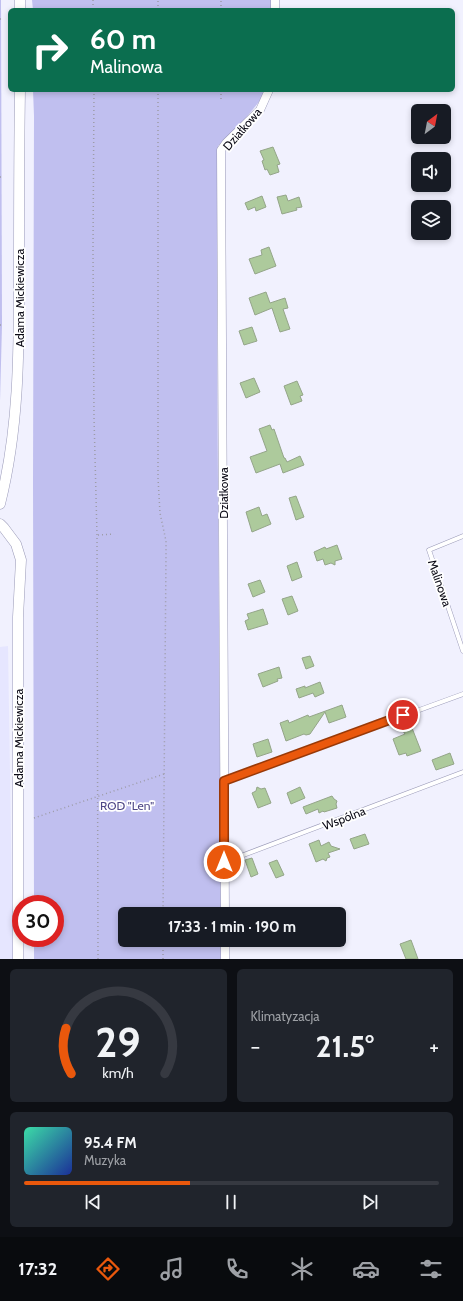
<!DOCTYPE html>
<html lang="pl">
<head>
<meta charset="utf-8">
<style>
	body { margin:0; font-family:Cabin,sans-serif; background:#20242c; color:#f1f3f6; height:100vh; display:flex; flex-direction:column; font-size:15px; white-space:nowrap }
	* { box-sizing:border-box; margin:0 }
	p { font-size:13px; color:#9ea1a6 }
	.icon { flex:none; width:22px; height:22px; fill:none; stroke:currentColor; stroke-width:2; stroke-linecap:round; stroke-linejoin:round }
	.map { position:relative; height:959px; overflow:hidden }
	.drawer { display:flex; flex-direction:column; gap:10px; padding:10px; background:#0d0f14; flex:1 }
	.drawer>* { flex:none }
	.top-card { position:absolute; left:8px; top:8px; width:447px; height:84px; border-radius:6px; box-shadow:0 2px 6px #0003; background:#0b6e4f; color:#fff; overflow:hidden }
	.needle { width:26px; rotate:32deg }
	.buttons { position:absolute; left:411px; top:104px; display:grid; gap:8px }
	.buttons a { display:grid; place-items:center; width:40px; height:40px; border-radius:6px; background:#171b24; box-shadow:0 2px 6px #0003; font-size:20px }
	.speed { position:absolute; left:12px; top:895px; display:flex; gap:8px; font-size:20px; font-weight:700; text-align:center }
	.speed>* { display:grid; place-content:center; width:52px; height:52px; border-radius:50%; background:#171b24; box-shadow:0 2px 6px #0003; line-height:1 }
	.speed .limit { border:6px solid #d22; background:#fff; color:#111 }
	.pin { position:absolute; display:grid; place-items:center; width:34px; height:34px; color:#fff; margin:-17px; border:2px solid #fff; border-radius:50%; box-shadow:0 1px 4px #0007 }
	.me { position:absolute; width:44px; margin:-22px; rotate:0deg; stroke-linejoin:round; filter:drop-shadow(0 0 3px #0008) }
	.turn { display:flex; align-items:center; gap:14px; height:84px; padding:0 16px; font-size:18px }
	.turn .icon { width:52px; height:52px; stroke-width:2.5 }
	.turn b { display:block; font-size:28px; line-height:34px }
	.big { font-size:30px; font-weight:800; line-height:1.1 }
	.drawer .widget { flex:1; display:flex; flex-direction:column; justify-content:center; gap:6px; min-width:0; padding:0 14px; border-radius:6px; background:#20242c }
	.drawer .dial { align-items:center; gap:0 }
	.dial svg { height:104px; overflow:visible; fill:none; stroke:#363941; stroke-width:7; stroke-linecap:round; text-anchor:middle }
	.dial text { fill:#f1f3f6; stroke:none }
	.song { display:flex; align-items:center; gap:12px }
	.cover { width:48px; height:48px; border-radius:6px; background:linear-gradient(135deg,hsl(160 70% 55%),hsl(230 70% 35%)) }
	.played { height:4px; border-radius:2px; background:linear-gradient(90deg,#ea580c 40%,#363941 40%) }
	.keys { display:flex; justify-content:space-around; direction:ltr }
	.heat { display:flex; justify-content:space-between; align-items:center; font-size:22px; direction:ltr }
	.drawer .tiles { flex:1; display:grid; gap:10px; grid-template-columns:1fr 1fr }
	.widget:last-child { grid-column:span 2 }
	.trip { position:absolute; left:118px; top:907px; width:228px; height:40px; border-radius:6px; background:#171b24; box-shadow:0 2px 6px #0003; font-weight:800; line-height:40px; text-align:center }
	.tab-bar { display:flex; height:64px; justify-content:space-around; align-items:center; background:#090b0e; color:#9ea1a6 }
	.tab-bar .icon { width:28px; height:28px }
	.tab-bar .current { color:#ea580c }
	.tab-bar b { font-size:18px; color:#f1f3f6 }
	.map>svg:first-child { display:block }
	.built { fill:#e6e6ff }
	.green { fill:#c0bfef }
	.building { fill:#adca9c; stroke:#94a589 }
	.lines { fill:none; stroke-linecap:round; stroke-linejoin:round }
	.service-casing { stroke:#9999b7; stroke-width:5 }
	.minor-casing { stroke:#9999b7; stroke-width:9 }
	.tertiary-casing { stroke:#9999b7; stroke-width:11 }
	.path { stroke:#9d9ca8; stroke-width:1.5; stroke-dasharray:1 3; stroke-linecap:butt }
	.service { stroke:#fff; stroke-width:4 }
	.minor { stroke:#fff; stroke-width:8 }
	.tertiary { stroke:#fff; stroke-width:10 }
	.route-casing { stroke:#983908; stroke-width:10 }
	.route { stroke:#ea580c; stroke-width:7 }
	.labels { text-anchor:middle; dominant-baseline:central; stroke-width:3.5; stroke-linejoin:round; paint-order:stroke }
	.street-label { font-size:12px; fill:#0b0a15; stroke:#fff }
	.park-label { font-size:12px; fill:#4e4786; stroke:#fff }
</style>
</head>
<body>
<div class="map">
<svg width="463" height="959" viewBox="0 0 463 959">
	<rect width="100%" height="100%" fill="#f1f1fe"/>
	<path class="built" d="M8 646 13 959H0V647Z"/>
	<g class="green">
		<path d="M0 0H1L2 325 0 401Z"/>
		<path d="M32 0H271L272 3 271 10H33Z"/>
		<path d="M33 90H265L263 97 249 114 236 129 218 146 217 337 221 914H125V940H221V959H34V938H55V904H34L33 482 34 116Z"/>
	</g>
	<g class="building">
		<path d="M273 147 280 164 277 165 279 172 270 175 267 169 265 170 262 161 264 160 260 151Z"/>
		<path d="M286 195 288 201 299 197 302 207 296 208 297 210 282 214 277 197Z"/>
		<path d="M262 196 266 207 256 211 255 207 248 210 245 203Z"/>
		<path d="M269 247 276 266 255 274 249 259 262 255 261 250Z"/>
		<path d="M266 292 270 303 285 298 288 308 283 309 290 329 280 332 272 308 255 315 249 298Z"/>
		<path d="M252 327 257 341 244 345 239 331Z"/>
		<path d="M254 378 260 392 246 398 240 383Z"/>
		<path d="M297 381 303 395 300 396 302 401 291 405 284 386Z"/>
		<path d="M270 425 272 430 274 429 284 458H285L287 462 300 456 304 465 283 473 280 464 256 473 250 457 267 451 259 429Z"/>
		<path d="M296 496 304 517 296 520 289 498Z"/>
		<path d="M259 507 262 516 267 514 271 524 252 532 246 512Z"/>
		<path d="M337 545 342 559 335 561V565L331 563 325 565 323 559 317 561 314 552 325 547 326 549Z"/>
		<path d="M297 562 302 577 292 581 287 566Z"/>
		<path d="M260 580 265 592 253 597 248 584Z"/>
		<path d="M292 596 298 611 288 615 282 599Z"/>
		<path d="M263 609 268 624 248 630 245 621 249 619 247 614Z"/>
		<path d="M310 656 314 666 306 669 302 658Z"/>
		<path d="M279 667 282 678 277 679 278 681 263 687 258 674Z"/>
		<path d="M320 682 324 693 315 697 313 693 299 698 296 689 305 686V688Z"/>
		<path d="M342 705 346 717 329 723 325 712 310 734 306 735 304 734 286 741 280 723 288 720 289 723 308 715 309 717Z"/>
		<path d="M412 728 421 751 407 756 406 753 399 755 393 739 405 734 403 731Z"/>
		<path d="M268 739 272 752 257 757 253 744Z"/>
		<path d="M450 753 454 764 436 770 432 760Z"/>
		<path d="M257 787 261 789 265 788 271 803 258 808 252 793 256 791Z"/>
		<path d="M300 787 305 798 291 804 287 793Z"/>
		<path d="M332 796 334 799 337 801 336 804 337 808 324 812 323 811 319 813 318 809 306 814 303 807Z"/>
		<path d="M365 834 369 844 354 849 350 839Z"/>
		<path d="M319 840 321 846 329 842 331 846 340 849 328 853 330 857 327 858 326 861 323 859 316 862 309 844Z"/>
		<path d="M252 858 258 874 251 877 245 860Z"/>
		<path d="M277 860 284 875 276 878 269 863Z"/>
		<path d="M411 940 418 959H406L400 944Z"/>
	</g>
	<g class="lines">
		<defs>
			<g id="service">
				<path d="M463 536 429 550 463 651"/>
				<path d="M225 781 463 694"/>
				<path d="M225 862 463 772"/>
			</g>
			<g id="minor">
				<path d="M275 10V0"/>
				<path d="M225 914 221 150 226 143 260 110 269 90"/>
				<path d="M225 940V959"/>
			</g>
			<g id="tertiary">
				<path d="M20 0V10"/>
				<path d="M0 504C19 429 19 352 19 275 19 213 19 152 20 90"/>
				<path d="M0 524 4 528 16 544 21 560 18 617V959"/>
			</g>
		</defs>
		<use href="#service" class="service-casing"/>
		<use href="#minor" class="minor-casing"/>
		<use href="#tertiary" class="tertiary-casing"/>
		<g class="path">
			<path d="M93 0V10"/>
			<path d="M158 10V0"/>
			<path d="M221 10V0"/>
			<path d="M0 19H1"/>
			<path d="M94 90 93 250 94 417 97 535 98 959"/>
			<path d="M158 90V478L160 513 166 541V554L163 914"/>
			<path d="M221 90V100"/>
			<path d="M0 177H2"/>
			<path d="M0 325H2"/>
			<path d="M98 535 114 534"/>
			<path d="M34 818 164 774"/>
			<path d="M163 959V940"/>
		</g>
		<use href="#service" class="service"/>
		<use href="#minor" class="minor"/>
		<use href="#tertiary" class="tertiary"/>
	</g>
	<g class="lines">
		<defs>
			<path id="route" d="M224 862V781L403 715"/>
		</defs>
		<use href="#route" class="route-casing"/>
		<use href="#route" class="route"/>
	</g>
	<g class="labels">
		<g class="street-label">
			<text transform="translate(242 129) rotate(-49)">Działkowa</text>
			<text transform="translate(19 298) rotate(-90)">Adama Mickiewicza</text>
			<text transform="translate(223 493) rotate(-90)">Działkowa</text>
			<text transform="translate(440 583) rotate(71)">Malinowa</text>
			<text transform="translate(18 738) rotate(-90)">Adama Mickiewicza</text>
			<text transform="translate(344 818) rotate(-21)">Wspólna</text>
		</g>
		<g class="park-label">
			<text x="127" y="805">ROD "Len"</text>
		</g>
	</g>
</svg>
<div class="buttons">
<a><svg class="needle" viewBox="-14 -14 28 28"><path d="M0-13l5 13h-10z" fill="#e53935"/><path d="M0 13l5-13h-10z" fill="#9ea1a6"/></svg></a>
<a><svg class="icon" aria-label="sound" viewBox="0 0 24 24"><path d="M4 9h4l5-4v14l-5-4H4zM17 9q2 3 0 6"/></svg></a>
<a><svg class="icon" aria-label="layers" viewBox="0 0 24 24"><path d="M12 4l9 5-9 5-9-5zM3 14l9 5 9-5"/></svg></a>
</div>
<div class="speed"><div class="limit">30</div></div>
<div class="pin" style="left:403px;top:715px;background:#d93025"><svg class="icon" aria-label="arrive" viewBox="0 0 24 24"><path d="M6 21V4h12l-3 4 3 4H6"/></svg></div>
<svg class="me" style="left:224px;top:862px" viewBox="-20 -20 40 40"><circle r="17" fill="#ea580c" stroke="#fff" stroke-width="3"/><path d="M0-11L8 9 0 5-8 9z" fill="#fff"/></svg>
<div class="trip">17:33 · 1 min · 190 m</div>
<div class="top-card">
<div class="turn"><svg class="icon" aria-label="right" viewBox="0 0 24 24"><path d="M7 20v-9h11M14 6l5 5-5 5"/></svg><div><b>60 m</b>Malinowa</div></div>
</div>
</div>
<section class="drawer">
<div class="tiles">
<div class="widget dial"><svg viewBox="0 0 100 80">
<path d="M14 69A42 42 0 1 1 86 69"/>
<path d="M14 69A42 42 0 0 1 10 34" stroke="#ea580c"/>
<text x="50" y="56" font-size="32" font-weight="700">29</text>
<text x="50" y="72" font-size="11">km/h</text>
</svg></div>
<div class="widget"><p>Klimatyzacja</p>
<div class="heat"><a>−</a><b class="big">21.5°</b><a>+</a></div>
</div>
<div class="widget">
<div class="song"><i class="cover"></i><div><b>95.4 FM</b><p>Muzyka</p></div></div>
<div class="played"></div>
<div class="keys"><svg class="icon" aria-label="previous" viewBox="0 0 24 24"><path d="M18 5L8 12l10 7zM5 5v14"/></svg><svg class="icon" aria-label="pause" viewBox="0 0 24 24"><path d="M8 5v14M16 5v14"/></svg><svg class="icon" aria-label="next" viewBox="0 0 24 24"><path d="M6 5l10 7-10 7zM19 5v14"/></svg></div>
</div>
</div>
</section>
<nav class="tab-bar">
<b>17:32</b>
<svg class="icon current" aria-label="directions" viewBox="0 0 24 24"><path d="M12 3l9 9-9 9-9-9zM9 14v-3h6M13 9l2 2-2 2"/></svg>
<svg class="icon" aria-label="music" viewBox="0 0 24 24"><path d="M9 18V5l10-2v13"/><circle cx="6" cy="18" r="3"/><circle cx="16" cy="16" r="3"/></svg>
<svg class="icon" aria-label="phone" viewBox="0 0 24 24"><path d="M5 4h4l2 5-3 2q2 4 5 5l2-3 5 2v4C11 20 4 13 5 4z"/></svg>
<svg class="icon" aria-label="climate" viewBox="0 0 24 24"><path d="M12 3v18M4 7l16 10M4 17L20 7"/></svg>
<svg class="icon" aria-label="car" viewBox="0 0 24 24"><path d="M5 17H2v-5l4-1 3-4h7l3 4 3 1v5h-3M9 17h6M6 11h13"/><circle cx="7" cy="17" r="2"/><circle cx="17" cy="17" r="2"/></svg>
<svg class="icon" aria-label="filters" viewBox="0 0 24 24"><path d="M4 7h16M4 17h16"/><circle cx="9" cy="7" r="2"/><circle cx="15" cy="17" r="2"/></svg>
</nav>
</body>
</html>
